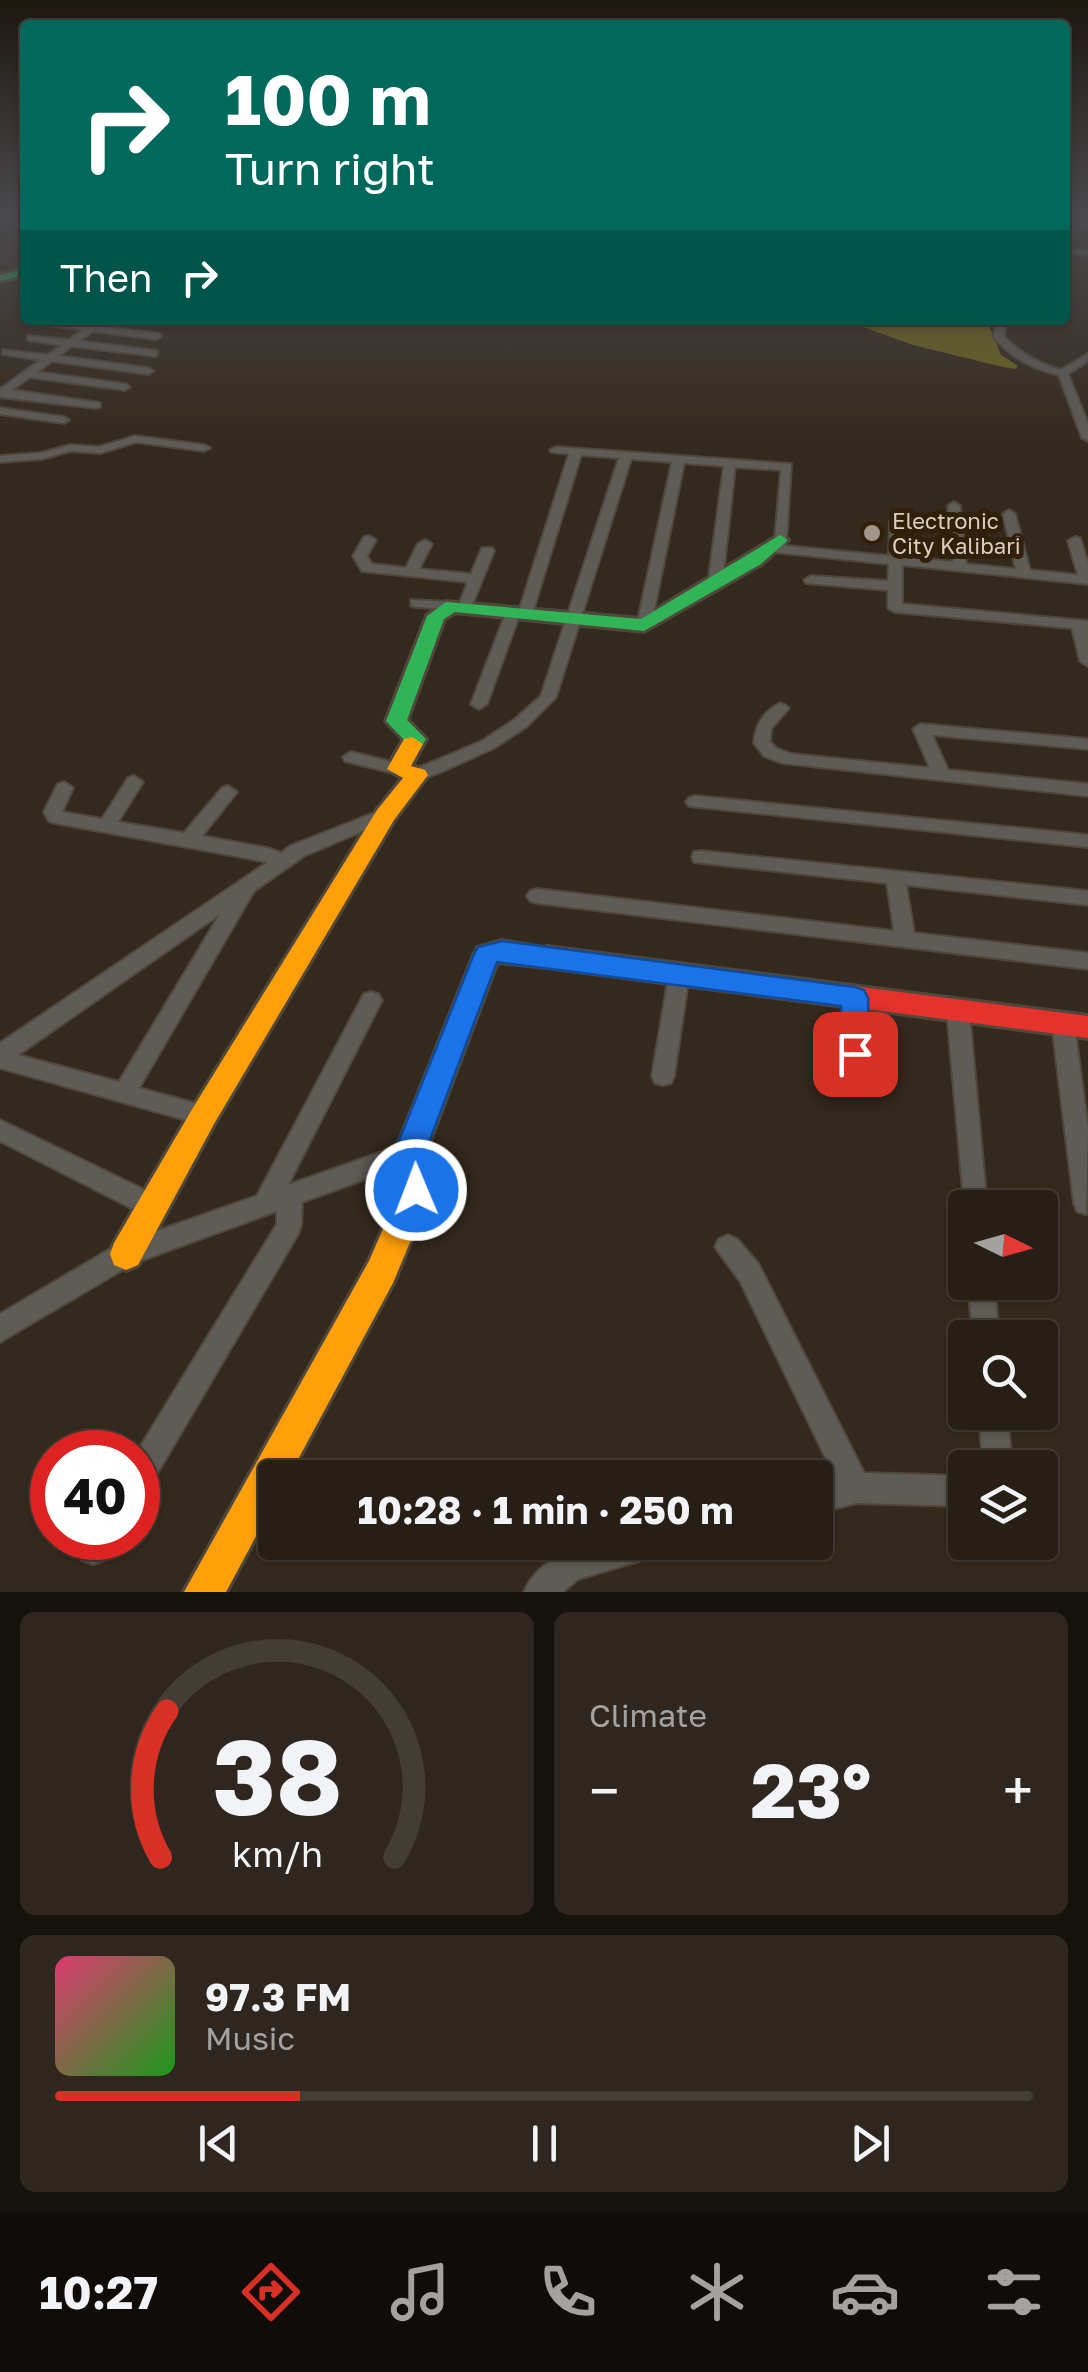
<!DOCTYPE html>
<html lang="en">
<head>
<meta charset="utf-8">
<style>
	body { margin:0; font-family:"Golos Text",sans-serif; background:#2f271f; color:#f1f3f6; height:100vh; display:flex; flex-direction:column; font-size:38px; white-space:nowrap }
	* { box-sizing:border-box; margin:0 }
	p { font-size:32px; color:#a4a2a1 }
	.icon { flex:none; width:55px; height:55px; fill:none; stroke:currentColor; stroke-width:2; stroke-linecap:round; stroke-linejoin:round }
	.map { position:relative; height:1592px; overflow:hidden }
	.drawer { display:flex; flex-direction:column; gap:20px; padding:20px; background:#15110c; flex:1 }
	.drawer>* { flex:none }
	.hud { position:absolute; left:20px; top:20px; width:1050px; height:305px; border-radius:10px; box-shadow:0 2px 8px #0004,0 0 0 2px #433d35; background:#00695c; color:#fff; overflow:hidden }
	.needle { width:65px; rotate:95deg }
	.controls { position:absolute; left:948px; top:1190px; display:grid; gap:20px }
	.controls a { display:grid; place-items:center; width:110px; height:110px; border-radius:10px; background:#271f16; box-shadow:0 2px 8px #0004,0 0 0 2px #433d35; font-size:50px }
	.speed { position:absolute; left:30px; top:1430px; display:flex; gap:20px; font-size:50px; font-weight:700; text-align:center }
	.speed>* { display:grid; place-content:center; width:130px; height:130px; border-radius:50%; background:#271f16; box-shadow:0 2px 8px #0004,0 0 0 2px #433d35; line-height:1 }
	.speed .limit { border:15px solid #d22; background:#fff; color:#111 }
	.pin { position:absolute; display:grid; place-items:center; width:85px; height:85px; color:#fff; margin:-42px; border-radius:20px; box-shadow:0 5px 15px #0006 }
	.me { position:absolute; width:110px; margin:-55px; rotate:359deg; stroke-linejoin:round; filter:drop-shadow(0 0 8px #0008) }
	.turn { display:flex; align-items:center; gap:35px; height:210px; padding:0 40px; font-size:45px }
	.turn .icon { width:130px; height:130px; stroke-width:2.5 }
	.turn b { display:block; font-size:70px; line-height:85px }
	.then { display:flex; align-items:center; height:95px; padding:0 40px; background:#0003; gap:20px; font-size:38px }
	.big { font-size:75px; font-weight:700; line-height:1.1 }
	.drawer .widget { flex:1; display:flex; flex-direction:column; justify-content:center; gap:15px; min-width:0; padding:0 35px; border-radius:15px; background:#2f271f }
	.drawer .dial { align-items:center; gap:0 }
	.dial svg { height:260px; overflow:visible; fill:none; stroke:#433d35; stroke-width:7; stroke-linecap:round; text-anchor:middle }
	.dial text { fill:#f1f3f6; stroke:none }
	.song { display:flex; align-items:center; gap:30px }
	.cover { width:120px; height:120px; border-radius:15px; background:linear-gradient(135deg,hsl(340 70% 55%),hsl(120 70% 35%)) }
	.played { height:10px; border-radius:5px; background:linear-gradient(90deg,#d93025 25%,#433d35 25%) }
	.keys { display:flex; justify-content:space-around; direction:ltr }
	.heat { display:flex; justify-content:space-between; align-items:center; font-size:55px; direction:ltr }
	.drawer .tiles { flex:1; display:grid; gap:20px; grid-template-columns:1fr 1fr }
	.widget:last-child { grid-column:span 2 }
	.trip { position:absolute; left:258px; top:1460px; width:575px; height:100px; border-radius:10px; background:#271f16; box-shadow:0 2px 8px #0004,0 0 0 2px #433d35; font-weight:700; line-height:100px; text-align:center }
	.dock { display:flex; height:160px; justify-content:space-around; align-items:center; background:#100c09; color:#a4a2a1 }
	.dock .icon { width:70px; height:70px }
	.dock .current { color:#d93025 }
	.dock b { font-size:45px; color:#f1f3f6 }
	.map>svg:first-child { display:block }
	.water { fill:#6e6718 }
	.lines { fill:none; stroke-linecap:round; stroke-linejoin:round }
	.street-casing { stroke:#50473c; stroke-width:4 }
	.fast-casing { stroke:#50473c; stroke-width:6 }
	.slow-casing { stroke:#50473c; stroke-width:6 }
	.jam-casing { stroke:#50473c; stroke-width:6 }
	.street { fill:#5f5c57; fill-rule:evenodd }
	.fast { fill:#30b455; fill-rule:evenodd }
	.slow { fill:#ff9f0a; fill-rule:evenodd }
	.jam { fill:#e5322d; fill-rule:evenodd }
	.route { fill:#1a73e8; stroke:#114b97; stroke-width:2.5 }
	.poi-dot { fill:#a19488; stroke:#321f0a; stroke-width:4 }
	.labels { text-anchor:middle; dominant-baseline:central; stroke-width:10; stroke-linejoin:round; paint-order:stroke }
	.far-poi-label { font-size:22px; fill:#dbcec2; stroke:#321f0a; text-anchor:start }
</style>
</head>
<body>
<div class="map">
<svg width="1088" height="1592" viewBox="0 0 1088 1592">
	<rect width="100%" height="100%" fill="#34291d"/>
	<path class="water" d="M844 320H987L1001 355 1018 366 1016 369 1003 367 913 345Z"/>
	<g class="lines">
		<defs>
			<g id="street">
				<path d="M0 218 25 219V223L0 220Z"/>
				<path d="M1082 218H1088V228L1084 226Z"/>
				<path d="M1065 249 1088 251V255L1065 253Z"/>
				<path d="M52 320 159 334 161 336 156 339 93 331 79 341 157 351V355L154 356 72 346 59 356 148 368 153 371 148 374 52 361 37 372 125 384 130 387 125 390 30 377 12 390 100 403V407L96 408 0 397V389L41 360 3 354V350L48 355 62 345 28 340V336L69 340 83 330 49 325V321Z"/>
				<path d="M996 320H1006L1004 337C1020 353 1039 364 1061 370L1088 354V361L1068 374 1088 424V441L1082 438 1059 375C1033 369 1011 358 994 337Z"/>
				<path d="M0 408 64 417 69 420 64 423 0 414Z"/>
				<path d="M135 436 204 445 210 448 204 451 136 442 100 453 70 451 42 459 0 462V456L41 453 70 445 99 447Z"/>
				<path d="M556 447 791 464 786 546 889 556 890 522 896 518 902 522V557L953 562 948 506 954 502 960 506 966 564 1016 569 1003 514 1009 510 1015 514 1030 570 1078 575 1068 541 1075 537 1080 538 1088 563V584L902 565V604L1088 621V666L1080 661 1072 628 895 612 888 608V590L806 583 804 580 811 576 888 581 889 564 774 552 781 470 735 467 722 584 715 588 708 584 724 466 684 463 651 625 644 629 639 628 637 625 672 462 631 459 556 697 526 727 494 748 441 772 417 781 411 779 408 775 411 771 482 741 514 720 541 696 619 458 581 455 532 614 525 618 519 616 487 704 479 709 471 704 506 613 513 609 519 611 569 454 552 452 550 450Z"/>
				<path d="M369 536 376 540 367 556 372 564 406 568 418 544 425 540 432 544 419 569 471 574 482 548H492L494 551 470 610 416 607 411 606V600L452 602 459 605 468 582 362 571 353 556 364 537Z"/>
				<path d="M781 703 789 708 771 729 770 742 776 748 791 754 930 768 913 729 921 724 1088 739V749L932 735 948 770 1088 784V796L782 763 764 756 754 743C755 726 764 710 781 703Z"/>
				<path d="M351 752 404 765 407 769 398 774 345 761 343 757Z"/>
				<path d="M134 776 143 782 118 822 184 833 222 788 228 786 237 792 202 836 267 848 281 853 290 846 379 811H391L394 815 391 819 304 856 254 891 139 1088 212 1108 216 1115 212 1122 204 1125 0 1068V1043L268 862 55 823 49 821 44 812 58 784 64 782 73 788 62 812 102 819 128 778ZM220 914 119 1082 18 1055Z"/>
				<path d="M695 796 1088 835V847L689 806 686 802 689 798Z"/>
				<path d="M701 851 1088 891V905L906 885 914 933 1088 953V969L537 903 530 901 527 896 530 891 537 889 894 931 887 883 694 862 692 857 694 852Z"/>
				<path d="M679 967 686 969 689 975 674 1076 671 1083 663 1085 655 1083 652 1076 669 975 672 969Z"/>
				<path d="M855 989 862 991 865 997 866 1082 863 1089 855 1091 847 1089 844 1082 845 997 848 991Z"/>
				<path d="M371 992 378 994 382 1000 288 1185 410 1142 418 1146 422 1153 418 1160 302 1202 301 1226 298 1234 148 1489 138 1493 137 1452 277 1224V1211L134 1263 0 1342V1314L117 1245 257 1196 364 994Z"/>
				<path d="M958 1003 966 1005 969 1011 987 1208H965V1213L947 1011 950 1005Z"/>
				<path d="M1063 1015 1071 1018 1074 1024 1088 1128 1086 1214 1077 1211 1074 1203 1052 1024 1055 1018Z"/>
				<path d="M0 1120 163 1199 166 1207 163 1215 154 1218 145 1215 0 1141Z"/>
				<path d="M728 1235 737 1239 758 1263 864 1473 965 1476V1506L856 1503 815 1514V1484L836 1479 740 1281 715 1247 719 1239Z"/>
				<path d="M968 1282H994L999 1338H973Z"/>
				<path d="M979 1412H1007L1011 1456 1006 1468H976L982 1453Z"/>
				<path d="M83 1538H116L104 1560 93 1564 82 1560 78 1549Z"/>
				<path d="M598 1542H670L666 1553 578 1579 563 1592H524C537 1561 569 1551 598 1542Z"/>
			</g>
			<g id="fast">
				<path d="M25 269V275L0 281V275Z"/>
				<path d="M780 535 788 540 761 564 644 631 455 612 444 619 407 720 426 739 420 749H404V740L386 721 427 616 446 602 641 619Z"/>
			</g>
			<g id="slow">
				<path d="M412 737 423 744 411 766 425 770 428 775 394 820 214 1124 138 1265 126 1270 114 1265 110 1254 114 1243 194 1106 377 810 403 778 387 769 404 739Z"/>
				<path d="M502 941 556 950 560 957 556 964 547 967 497 962 425 1153 432 1190 393 1283 288 1478H275V1501L226 1592H184L369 1261 400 1190 395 1153 474 955 478 948Z"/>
			</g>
			<path id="jam" d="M547 947 1088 1016V1038L547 967 538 964 534 957 538 950Z"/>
		</defs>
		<use href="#street" class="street-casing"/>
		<use href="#fast" class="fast-casing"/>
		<use href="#slow" class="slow-casing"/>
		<use href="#jam" class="jam-casing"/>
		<use href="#street" class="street"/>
		<use href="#fast" class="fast"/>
		<use href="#slow" class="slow"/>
		<use href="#jam" class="jam"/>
	</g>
	<linearGradient id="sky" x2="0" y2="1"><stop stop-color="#1d1710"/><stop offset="0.49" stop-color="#4a494c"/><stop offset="1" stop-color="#4a494c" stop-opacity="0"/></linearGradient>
	<rect width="1088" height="441" fill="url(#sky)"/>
	<path class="route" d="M502 941 855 987 864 990 868 998 870 1054 865 1062 855 1066 845 1062 841 1054V1006L497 962 425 1153 431 1190 427 1200 416 1205 404 1200 394 1153 474 954 478 947Z"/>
	<circle class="poi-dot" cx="872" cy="533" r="10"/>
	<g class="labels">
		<g class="far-poi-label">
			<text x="892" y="520">Electronic<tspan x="892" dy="25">City Kalibari</tspan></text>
		</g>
	</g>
</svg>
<div class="controls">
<a><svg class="needle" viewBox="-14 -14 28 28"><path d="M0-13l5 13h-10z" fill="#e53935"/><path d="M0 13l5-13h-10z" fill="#a4a2a1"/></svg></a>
<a><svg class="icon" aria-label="search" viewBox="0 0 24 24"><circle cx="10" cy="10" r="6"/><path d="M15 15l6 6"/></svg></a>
<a><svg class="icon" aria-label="layers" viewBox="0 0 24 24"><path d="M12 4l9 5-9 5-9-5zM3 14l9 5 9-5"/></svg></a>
</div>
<div class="speed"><div class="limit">40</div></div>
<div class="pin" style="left:855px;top:1054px;background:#d93025"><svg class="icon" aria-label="arrive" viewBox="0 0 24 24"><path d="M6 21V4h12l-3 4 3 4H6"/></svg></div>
<svg class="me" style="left:416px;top:1190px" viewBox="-20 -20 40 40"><circle r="17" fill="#1a73e8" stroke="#fff" stroke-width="3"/><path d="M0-11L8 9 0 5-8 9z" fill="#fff"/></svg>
<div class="trip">10:28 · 1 min · 250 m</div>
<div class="hud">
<div class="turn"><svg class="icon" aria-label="right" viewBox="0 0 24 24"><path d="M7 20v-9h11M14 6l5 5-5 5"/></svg><div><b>100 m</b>Turn right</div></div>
<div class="then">Then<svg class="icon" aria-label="right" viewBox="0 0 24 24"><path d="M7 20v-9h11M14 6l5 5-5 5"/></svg></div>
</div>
</div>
<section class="drawer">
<div class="tiles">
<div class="widget dial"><svg viewBox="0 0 100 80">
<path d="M14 69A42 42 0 1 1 86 69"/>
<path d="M14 69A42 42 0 0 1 16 24" stroke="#d93025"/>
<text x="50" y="56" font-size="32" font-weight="700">38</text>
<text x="50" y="72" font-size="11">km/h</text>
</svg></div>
<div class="widget"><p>Climate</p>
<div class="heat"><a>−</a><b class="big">23°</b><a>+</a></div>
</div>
<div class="widget">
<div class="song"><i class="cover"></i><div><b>97.3 FM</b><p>Music</p></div></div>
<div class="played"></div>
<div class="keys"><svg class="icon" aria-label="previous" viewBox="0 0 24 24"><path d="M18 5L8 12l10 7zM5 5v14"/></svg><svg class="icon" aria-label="pause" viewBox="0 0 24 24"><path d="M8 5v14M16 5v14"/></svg><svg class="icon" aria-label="next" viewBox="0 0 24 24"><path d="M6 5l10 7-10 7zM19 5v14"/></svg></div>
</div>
</div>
</section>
<nav class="dock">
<b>10:27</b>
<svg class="icon current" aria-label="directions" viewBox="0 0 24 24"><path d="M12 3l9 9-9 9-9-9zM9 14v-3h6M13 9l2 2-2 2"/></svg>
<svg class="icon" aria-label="music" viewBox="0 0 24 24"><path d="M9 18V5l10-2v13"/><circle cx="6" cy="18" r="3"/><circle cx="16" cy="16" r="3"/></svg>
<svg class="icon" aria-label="phone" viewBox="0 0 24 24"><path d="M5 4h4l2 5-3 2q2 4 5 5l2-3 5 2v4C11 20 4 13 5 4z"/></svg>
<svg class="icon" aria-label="climate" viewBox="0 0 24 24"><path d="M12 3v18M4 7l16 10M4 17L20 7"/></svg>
<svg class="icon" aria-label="car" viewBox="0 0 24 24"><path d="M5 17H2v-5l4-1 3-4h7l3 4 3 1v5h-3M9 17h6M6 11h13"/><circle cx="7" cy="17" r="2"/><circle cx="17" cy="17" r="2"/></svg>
<svg class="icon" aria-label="filters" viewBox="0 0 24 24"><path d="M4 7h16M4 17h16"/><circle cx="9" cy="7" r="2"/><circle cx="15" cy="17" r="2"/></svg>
</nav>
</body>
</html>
